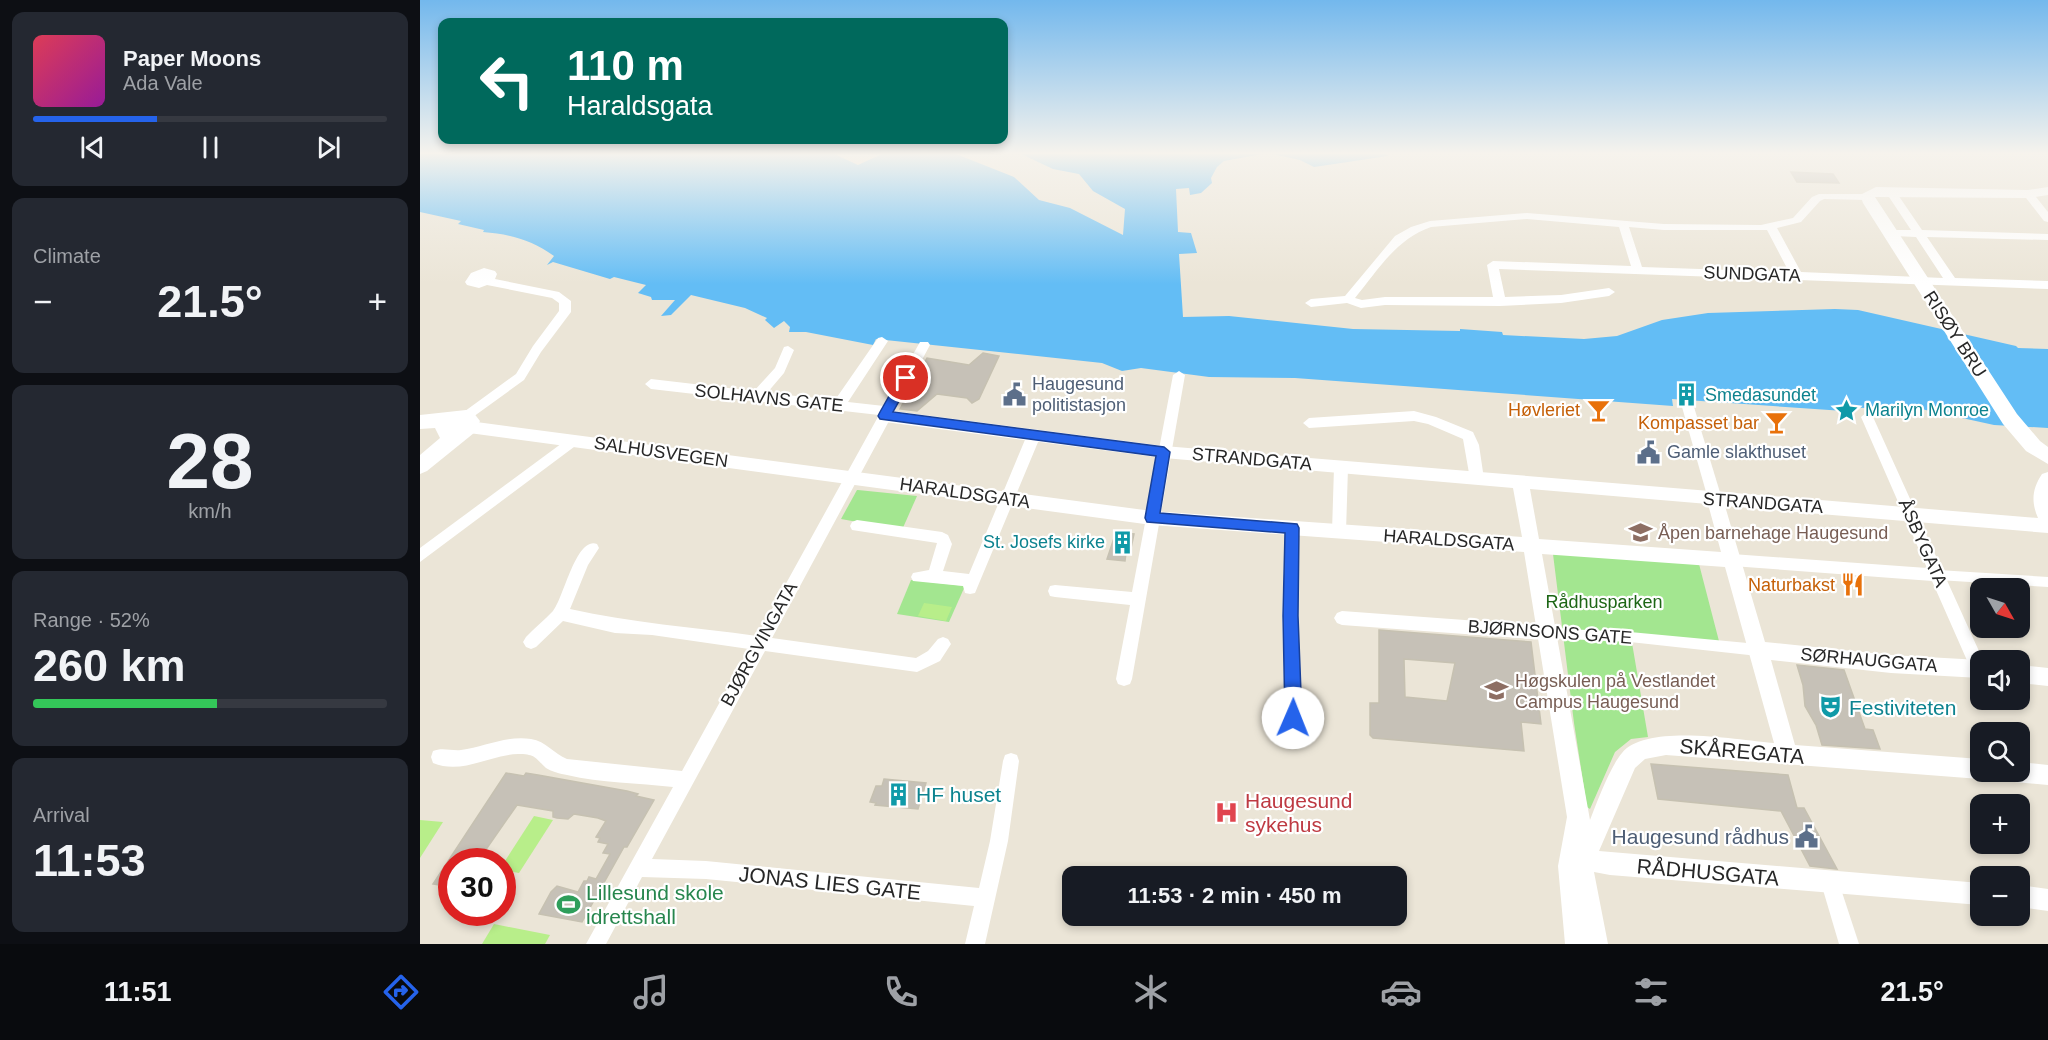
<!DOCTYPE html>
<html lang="en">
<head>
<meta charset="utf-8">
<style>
	body { margin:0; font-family:Helvetica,sans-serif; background:#242831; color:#f1f3f6; height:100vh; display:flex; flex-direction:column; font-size:22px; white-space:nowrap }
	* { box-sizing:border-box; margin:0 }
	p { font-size:20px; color:#9ea1a6 }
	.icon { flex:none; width:33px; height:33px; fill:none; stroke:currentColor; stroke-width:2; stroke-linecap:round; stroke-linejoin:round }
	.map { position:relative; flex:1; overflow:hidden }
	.side { display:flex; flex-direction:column; gap:12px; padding:12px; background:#0d0f14; width:420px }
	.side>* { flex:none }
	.guide { position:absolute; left:18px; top:18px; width:570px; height:126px; border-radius:12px; box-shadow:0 3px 9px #0003; background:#00695c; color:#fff; overflow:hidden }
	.needle { width:39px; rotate:129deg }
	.tools { position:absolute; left:1550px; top:578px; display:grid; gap:12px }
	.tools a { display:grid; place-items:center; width:60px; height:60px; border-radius:12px; background:#171b24; box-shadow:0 3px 9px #0003; font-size:30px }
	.speed { position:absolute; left:18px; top:848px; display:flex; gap:12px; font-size:30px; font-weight:700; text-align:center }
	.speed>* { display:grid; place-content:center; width:78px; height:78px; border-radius:50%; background:#171b24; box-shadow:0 3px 9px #0003; line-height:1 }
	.speed .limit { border:9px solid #d22; background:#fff; color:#111 }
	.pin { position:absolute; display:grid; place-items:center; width:51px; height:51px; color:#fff; margin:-26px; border:3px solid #fff; border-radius:50%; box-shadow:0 2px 6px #0007 }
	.me { position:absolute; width:66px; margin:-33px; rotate:1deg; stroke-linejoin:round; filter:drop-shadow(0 0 4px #0008) }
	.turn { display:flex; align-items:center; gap:21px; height:126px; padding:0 30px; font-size:27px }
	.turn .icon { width:78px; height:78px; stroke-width:2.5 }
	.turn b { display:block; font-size:42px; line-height:51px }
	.big { font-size:45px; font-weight:600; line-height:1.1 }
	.side .card { flex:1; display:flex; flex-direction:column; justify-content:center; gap:9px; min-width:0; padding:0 21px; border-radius:12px; background:#242831 }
	.side .dial { align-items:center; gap:0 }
	.dial b { font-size:78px; line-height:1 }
	.song { display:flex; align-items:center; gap:18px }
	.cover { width:72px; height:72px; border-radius:9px; background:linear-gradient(135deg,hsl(350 70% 55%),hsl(300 70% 35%)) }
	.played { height:6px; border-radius:3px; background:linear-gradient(90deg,#2563eb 35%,#363941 35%) }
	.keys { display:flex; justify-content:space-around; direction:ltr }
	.heat { display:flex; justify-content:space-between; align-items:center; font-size:33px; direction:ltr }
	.charge { height:9px; border-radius:4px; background:linear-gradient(90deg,#34c759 52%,#363941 0) }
	.trip { position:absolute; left:642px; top:866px; width:345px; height:60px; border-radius:12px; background:#171b24; box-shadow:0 3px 9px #0003; font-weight:600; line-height:60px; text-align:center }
	.tab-bar { display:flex; height:96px; justify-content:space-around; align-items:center; background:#090b0e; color:#9ea1a6 }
	.tab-bar .icon { width:42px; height:42px }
	.tab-bar .selected { color:#2563eb }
	.tab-bar b { font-size:27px; color:#f1f3f6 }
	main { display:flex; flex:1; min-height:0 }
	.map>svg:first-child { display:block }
	.green { fill:#a3e690 }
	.pitch { fill:#b8ee8a }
	.water { fill:#63bdf5 }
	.building { fill:#c6c1b7; stroke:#c6c1b1; stroke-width:1.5; fill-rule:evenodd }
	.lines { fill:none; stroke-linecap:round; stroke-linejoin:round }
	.pedestrian { fill:#fff; fill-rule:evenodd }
	.minor { fill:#fff; fill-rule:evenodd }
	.tertiary { fill:#fff; fill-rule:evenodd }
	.secondary { fill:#fff; fill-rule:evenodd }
	.route { fill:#2563eb; stroke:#184099; stroke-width:1.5 }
	.labels { text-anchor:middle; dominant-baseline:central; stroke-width:4.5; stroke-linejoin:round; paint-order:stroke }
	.street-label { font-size:18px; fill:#272727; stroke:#fff }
	.service-label { font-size:18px; fill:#4e5e75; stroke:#fff; text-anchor:start }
	.culture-label { font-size:18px; fill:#0d838f; stroke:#fff; text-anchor:start }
	.food-label { font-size:18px; fill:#c56008; stroke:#fff; text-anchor:end }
	.education-label { font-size:18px; fill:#785e54; stroke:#fff; text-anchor:start }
	.park-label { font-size:18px; fill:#1d6615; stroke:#fff }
	.near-culture-label { font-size:21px; fill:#0d838f; stroke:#fff; text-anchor:start }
	.near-street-label { font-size:21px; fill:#272727; stroke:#fff }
	.near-health-label { font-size:21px; fill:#be3a42; stroke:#fff; text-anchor:start }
	.near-service-label { font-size:21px; fill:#4e5e75; stroke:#fff; text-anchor:end }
	.near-leisure-label { font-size:21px; fill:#27864d; stroke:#fff; text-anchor:start }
</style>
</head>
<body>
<main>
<section class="side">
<div class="card">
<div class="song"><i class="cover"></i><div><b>Paper Moons</b><p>Ada Vale</p></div></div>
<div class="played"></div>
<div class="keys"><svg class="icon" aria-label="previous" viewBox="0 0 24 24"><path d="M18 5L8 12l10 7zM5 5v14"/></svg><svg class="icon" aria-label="pause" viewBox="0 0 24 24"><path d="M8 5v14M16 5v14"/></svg><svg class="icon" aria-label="next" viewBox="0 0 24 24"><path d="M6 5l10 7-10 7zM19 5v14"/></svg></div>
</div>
<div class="card"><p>Climate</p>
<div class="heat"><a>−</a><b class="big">21.5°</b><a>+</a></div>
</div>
<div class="card dial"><b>28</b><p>km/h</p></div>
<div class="card"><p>Range · 52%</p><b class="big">260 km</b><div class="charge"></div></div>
<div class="card"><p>Arrival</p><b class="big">11:53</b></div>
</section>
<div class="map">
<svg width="1628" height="944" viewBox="0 0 1628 944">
	<rect width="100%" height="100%" fill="#ebe5d7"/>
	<g class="green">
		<path d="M437 490H438L497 496 482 530 421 519Z"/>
		<path d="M1133 554 1279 564 1300 645 1211 637 1228 737 1211 739 1195 752 1170 809 1167 807 1154 723Z"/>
		<path d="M491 580 545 586 529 622 477 614Z"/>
	</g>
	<g class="pitch">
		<path d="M504 603 532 607 526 621 498 616Z"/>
		<path d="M114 816 133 820 99 873 83 870V864Z"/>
		<path d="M0 820 23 822 0 858Z"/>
		<path d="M74 924 130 935 125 944H62Z"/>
	</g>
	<path class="water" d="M0 152H410L438 165 466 152H531L594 177 619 200 650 208 703 235 705 209 673 191 659 174 633 169 597 152H965L968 156 894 167 880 160 848 153 804 161 797 167 791 178 792 183 781 193 770 195 769 188 756 189 758 232 771 233 777 253 759 254 763 317 809 316 933 329 1040 331V329L1082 332 1083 335 1164 339 1197 336 1242 320 1288 313 1415 309 1438 310 1596 346 1598 348 1628 349V428L1574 425 1492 407V410L1423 407 1424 411 1252 399 1253 406 875 378 789 377 721 368 702 371 682 363 456 339 453 345 386 332H369L370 327 364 321 354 328 345 320 347 318 325 308 271 295 251 315 241 316 255 300H232L231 297 218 293 226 285 194 277 190 279 133 262 127 265 134 256C112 240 90 234 63 232L64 230 38 224 41 221 0 212Z"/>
	<g class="building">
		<path d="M1371 172 1413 174 1419 183 1377 182Z"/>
		<path d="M563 353 579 356 559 399 552 403 547 398 517 394 497 411 480 409 507 358 549 365Z"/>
		<path d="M696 532 714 534 710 553H706L705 561 687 559Z"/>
		<path d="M959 630 1111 642 1121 724 1101 722 1104 751 953 738 950 735V703H959ZM984 659 1035 663 1027 701 985 697Z"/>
		<path d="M1377 665 1424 670 1445 729 1453 730 1460 749 1402 745 1396 725 1385 706 1383 685Z"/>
		<path d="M1231 764 1368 775 1377 808H1384L1417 869 1390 866 1361 811 1238 799Z"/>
		<path d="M86 773 104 776 106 773 118 775 207 791 218 794 216 796 234 800 207 847H204L162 922 119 914 131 892 137 886 158 892 164 881H167L169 877 176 879 190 854 183 853 188 844 178 842 180 838 176 837 186 821 178 818 154 814 148 819 137 818 133 817V811L97 805 58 861H32V887L13 884Z"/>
		<path d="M464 779 506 783 498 809 455 805 456 803 450 802 456 786H462Z"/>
	</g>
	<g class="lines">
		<g class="pedestrian">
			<path d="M1518 570 1628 577V587L1518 580 1514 578 1512 575 1514 572Z"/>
			<path d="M1125 628 1210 632 1338 644 1342 646 1344 650 1342 654 1338 656 1210 642 1125 638 1121 637 1119 633 1121 629Z"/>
		</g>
		<g class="minor">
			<path d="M1470 188 1474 189 1502 230 1628 234V240L1507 237 1535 278 1628 281V289L1079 269 1085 297 1141 295 1189 288 1195 292 1189 296 1141 303 1080 306 965 305 941 308 927 303 891 307 885 303 891 299 925 296 975 236 991 227 1010 221 1107 213 1244 224 1341 225 1373 218 1392 197 1399 194H1447L1452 197 1447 200 1404 199 1400 201 1381 222 1357 228 1381 272 1523 278 1496 237 1474 236 1469 233 1474 230H1491L1465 191ZM1107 219 1199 227 1211 266 1073 261 1067 265 1073 297H965L942 300 935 298C958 270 976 239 1011 227ZM1209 227 1244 230H1347L1369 272 1222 267Z"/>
			<path d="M1608 191 1612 192 1628 212V222L1624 221 1603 194Z"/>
			<path d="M64 268 75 271 77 274 75 279 139 292 151 301V312L121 352 104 380 46 422 40 417 41 414 96 374 113 346 139 311V303L132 298 67 285 59 288 47 285 45 282 51 273Z"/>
			<path d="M462 337 468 341 428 402 464 406 500 342H508L510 345 352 638 496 658 508 651 518 639 523 637 528 639 531 644 520 661 497 672 345 651 232 859 286 861 559 888 570 841 583 761 585 755 591 753 597 755 599 761 588 841 565 944H545L554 906 286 879 222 877 186 944H166L253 787C218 783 181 783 147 775 141 774 130 771 126 768 115 758 116 754 98 754 69 755 42 775 13 763L11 757 13 751C22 747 31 751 41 750 64 747 87 735 111 739 126 741 134 754 147 759L262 771 329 649 232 635 195 633 143 621 116 647 111 649 106 647 103 642 106 637C114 628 125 620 133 611 144 598 156 536 177 544L179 548 168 565 150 609C211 623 274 627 337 636L459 415 231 389 225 384 231 379 334 391 355 368 364 347 368 346 374 350 364 373 347 393 415 400 458 338Z"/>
			<path d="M759 371 765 375 712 679 710 684 704 686 698 684 696 679 710 605 635 597 630 596 628 591 630 586 635 585 712 592 753 375Z"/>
			<path d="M1268 402 1274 407 1302 499 1300 503H1290L1288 499 1262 407Z"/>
			<path d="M994 411 1016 417 1053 432 1059 445 1064 479 1062 483H1052L1050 479 1043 439 1008 424 994 421 889 428 883 423 889 418Z"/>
			<path d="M1447 412 1453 417 1563 660H1560V676L1553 674 1512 581 1312 566 1307 564 1305 560 1307 556 1312 554 1507 568 1441 417Z"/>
			<path d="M614 430 621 435 555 593 550 594 545 593 543 586 493 581 491 577 493 573 509 570 517 543 432 530 430 526 432 522 437 520 522 532 528 535 532 544 523 571 549 574 607 435Z"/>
			<path d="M153 435 160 440 158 444 0 562V548Z"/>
			<path d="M921 462 926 463 928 467 926 532 924 536 919 538 914 536 912 532 914 467 916 463Z"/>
			<path d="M872 522 877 524 879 528 878 616 881 718 879 724 873 726 867 724 865 718 862 616 865 528 867 524Z"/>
			<path d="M922 611 1125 626 1130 628 1133 633 1130 638 1125 640 922 625 917 623 914 618 917 613Z"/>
			<path d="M1410 874 1417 876 1419 883 1439 944H1419L1401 883 1403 876Z"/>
		</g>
		<g class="tertiary">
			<path d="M465 410 744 446 1618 518C1611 502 1612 489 1622 474L1628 472V533L1305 506 1345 642 1471 655 1560 660V678L1471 673 1351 660 1375 745 1560 759V771H1570L1567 776 1560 779 1246 755 1225 759 1215 768 1179 851 1560 883V905L1190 875 1174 872 1188 944H1145L1138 866 1147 817 1104 552 732 525 49 433 43 431 41 427 43 423 49 421 732 511 1102 537 1093 488 744 458 465 422 459 420 457 416 459 412ZM1110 489 1288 504 1301 552 1119 539ZM1122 554 1305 567 1354 743C1318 740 1226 723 1202 753 1190 767 1177 802 1170 820Z"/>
			<path d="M1599 665 1628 668V686L1599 683Z"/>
			<path d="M1599 762 1628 765V785L1583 781 1576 778 1573 771H1599Z"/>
			<path d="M1599 885 1628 889V911L1599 907Z"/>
		</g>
		<g class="secondary">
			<path d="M1456 187 1608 190 1628 187V195L1608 198 1455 197 1597 414 1620 441 1628 447V464L1606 451 1583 424 1443 203 1440 195Z"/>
			<path d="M46 410 53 412 60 421 54 433 7 471 0 474V455L20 438 15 428 0 429V415Z"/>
		</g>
	</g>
	<linearGradient id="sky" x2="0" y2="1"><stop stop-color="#73b8ed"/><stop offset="0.54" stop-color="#f6f3ed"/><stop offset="1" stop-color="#f6f3ed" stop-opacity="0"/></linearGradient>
	<rect width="1628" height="284" fill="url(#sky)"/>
	<path class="route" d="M486 374 492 378 473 412 744 447 750 452 740 513 877 524 879 528 878 616 882 718 879 723 873 726 867 723 865 718 863 616 865 533 727 522 725 518 736 456 460 419 458 416 460 412 481 375Z"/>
	<defs>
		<symbol id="civic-bare" viewBox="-9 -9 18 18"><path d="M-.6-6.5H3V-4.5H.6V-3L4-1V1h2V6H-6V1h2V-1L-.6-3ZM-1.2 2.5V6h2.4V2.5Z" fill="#5c6f8a" stroke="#fff" stroke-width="2.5" paint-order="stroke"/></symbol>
		<symbol id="building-bare" viewBox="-9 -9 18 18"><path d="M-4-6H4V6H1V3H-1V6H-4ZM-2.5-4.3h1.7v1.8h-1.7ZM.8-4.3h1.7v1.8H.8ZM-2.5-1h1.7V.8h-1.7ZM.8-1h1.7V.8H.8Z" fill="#0f9aa8" stroke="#fff" stroke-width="2.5" paint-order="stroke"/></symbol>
		<symbol id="bar-bare" viewBox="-9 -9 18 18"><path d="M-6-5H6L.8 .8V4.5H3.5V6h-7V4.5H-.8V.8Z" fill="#e8710a" stroke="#fff" stroke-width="2.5" paint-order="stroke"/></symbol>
		<symbol id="sight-bare" viewBox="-9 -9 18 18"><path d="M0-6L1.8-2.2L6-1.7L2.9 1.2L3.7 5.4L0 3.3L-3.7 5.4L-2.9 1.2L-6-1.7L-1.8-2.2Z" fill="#0f9aa8" stroke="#fff" stroke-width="2.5" paint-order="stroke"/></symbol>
		<symbol id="school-bare" viewBox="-9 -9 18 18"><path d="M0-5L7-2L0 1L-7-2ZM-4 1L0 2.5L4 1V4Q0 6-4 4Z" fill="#8d6e63" stroke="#fff" stroke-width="2.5" paint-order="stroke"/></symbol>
		<symbol id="restaurant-bare" viewBox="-9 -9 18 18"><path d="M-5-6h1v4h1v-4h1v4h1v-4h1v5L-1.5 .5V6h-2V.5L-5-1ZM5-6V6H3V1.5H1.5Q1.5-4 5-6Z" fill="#e8710a" stroke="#fff" stroke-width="2.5" paint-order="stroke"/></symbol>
		<symbol id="university-bare" viewBox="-9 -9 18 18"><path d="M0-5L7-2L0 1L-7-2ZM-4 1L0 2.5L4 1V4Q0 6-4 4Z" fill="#8d6e63" stroke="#fff" stroke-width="2.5" paint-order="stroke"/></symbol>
		<symbol id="theatre-bare" viewBox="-9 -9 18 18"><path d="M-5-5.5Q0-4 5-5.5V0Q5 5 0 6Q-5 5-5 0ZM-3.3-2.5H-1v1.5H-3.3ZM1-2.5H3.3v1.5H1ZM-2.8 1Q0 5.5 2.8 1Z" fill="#0f9aa8" stroke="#fff" stroke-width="2.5" paint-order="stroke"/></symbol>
		<symbol id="hospital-bare" viewBox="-9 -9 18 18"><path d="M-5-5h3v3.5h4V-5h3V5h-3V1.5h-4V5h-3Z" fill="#e0444e" stroke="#fff" stroke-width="2.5" paint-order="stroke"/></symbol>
		<symbol id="stadium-bare" viewBox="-9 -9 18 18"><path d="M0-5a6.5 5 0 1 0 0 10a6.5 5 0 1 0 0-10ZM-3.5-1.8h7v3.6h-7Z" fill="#2e9e5b" stroke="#fff" stroke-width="2.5" paint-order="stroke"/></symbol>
	</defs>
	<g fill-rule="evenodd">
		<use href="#civic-bare" x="578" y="378" width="33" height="33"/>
		<use href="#building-bare" x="1250" y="378" width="33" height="33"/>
		<use href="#bar-bare" x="1162" y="394" width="33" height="33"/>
		<use href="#sight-bare" x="1410" y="394" width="33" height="33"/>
		<use href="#bar-bare" x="1340" y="406" width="33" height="33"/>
		<use href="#civic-bare" x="1212" y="436" width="33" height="33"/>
		<use href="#school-bare" x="1204" y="516" width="33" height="33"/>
		<use href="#building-bare" x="686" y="526" width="33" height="33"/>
		<use href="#restaurant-bare" x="1416" y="568" width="33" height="33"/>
		<use href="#university-bare" x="1060" y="674" width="33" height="33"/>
		<use href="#theatre-bare" x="1394" y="690" width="33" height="33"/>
		<use href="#building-bare" x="462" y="778" width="33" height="33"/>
		<use href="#hospital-bare" x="790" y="796" width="33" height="33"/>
		<use href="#civic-bare" x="1370" y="820" width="33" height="33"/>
		<use href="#stadium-bare" x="132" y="888" width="33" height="33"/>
	</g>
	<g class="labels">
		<g class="street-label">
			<text transform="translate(1332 274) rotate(2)">SUNDGATA</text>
			<text transform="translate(1535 334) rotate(57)">RISØY BRU</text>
			<text transform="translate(349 398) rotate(6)">SOLHAVNS GATE</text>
			<text transform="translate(241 452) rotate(8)">SALHUSVEGEN</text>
			<text transform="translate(832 459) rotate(5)">STRANDGATA</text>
			<text transform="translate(545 493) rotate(8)">HARALDSGATA</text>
			<text transform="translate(1343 503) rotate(4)">STRANDGATA</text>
			<text transform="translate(1029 540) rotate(4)">HARALDSGATA</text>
			<text transform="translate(1503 543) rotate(66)">ÅSBYGATA</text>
			<text transform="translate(1130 632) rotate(4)">BJØRNSONS GATE</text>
			<text transform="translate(339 644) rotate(-61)">BJØRGVINGATA</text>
			<text transform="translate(1449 660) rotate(5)">SØRHAUGGATA</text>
		</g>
		<g class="service-label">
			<text x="612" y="384">Haugesund<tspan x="612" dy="21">politistasjon</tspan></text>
			<text x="1247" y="452">Gamle slakthuset</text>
		</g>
		<g class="culture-label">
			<text x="1285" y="395">Smedasundet</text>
			<text x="1445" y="410">Marilyn Monroe</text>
			<text x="685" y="542" text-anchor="end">St. Josefs kirke</text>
		</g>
		<g class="food-label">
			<text x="1160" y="410">Høvleriet</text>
			<text x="1339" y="423">Kompasset bar</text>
			<text x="1415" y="585">Naturbakst</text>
		</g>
		<g class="education-label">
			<text x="1238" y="533">Åpen barnehage Haugesund</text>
			<text x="1095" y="681">Høgskulen på Vestlandet<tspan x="1095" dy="21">Campus Haugesund</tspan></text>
		</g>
		<g class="park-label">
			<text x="1184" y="602">Rådhusparken</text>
		</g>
		<g class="near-culture-label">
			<text x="1429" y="707">Festiviteten</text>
			<text x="496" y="794">HF huset</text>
		</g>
		<g class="near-street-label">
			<text transform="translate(1322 751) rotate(5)">SKÅREGATA</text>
			<text transform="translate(1288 872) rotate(5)">RÅDHUSGATA</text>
			<text transform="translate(410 883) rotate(6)">JONAS LIES GATE</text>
		</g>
		<g class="near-health-label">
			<text x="825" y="800">Haugesund<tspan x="825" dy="24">sykehus</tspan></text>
		</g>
		<g class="near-service-label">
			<text x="1369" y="836">Haugesund rådhus</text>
		</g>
		<g class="near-leisure-label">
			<text x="166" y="892">Lillesund skole<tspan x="166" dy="24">idrettshall</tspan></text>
		</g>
	</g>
</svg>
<div class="tools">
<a><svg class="needle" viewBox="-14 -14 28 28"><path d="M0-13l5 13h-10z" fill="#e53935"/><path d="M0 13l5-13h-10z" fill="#9ea1a6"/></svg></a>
<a><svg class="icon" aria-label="sound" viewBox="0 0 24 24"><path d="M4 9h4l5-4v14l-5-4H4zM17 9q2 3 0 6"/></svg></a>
<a><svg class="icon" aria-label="search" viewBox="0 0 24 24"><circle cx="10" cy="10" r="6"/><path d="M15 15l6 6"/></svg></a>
<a>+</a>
<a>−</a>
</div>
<div class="speed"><div class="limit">30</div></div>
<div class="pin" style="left:486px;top:378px;background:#d93025"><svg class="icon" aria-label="arrive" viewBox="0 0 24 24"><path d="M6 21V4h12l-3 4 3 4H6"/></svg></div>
<svg class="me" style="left:873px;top:718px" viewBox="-20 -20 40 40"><circle r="19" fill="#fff"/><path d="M0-13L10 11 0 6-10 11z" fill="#2563eb"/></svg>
<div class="trip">11:53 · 2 min · 450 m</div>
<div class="guide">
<div class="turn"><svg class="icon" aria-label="left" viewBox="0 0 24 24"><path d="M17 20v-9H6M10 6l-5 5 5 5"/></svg><div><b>110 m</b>Haraldsgata</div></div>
</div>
</div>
</main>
<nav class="tab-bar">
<b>11:51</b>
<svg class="icon selected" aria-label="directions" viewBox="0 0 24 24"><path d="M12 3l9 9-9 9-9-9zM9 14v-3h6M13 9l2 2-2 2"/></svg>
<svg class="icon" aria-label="music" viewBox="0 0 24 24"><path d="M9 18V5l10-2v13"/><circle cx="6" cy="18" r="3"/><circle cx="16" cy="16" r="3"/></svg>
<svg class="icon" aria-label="phone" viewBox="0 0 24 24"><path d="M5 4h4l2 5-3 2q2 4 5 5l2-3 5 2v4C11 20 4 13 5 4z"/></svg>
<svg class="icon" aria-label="climate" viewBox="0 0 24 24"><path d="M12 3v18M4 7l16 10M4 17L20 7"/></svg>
<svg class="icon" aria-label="car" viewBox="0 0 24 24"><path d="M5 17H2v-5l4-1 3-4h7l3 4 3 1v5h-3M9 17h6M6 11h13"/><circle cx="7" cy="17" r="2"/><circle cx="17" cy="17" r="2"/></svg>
<svg class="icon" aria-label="filters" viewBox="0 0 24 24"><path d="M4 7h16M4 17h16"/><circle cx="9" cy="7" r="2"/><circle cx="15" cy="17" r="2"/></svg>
<b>21.5°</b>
</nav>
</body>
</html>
